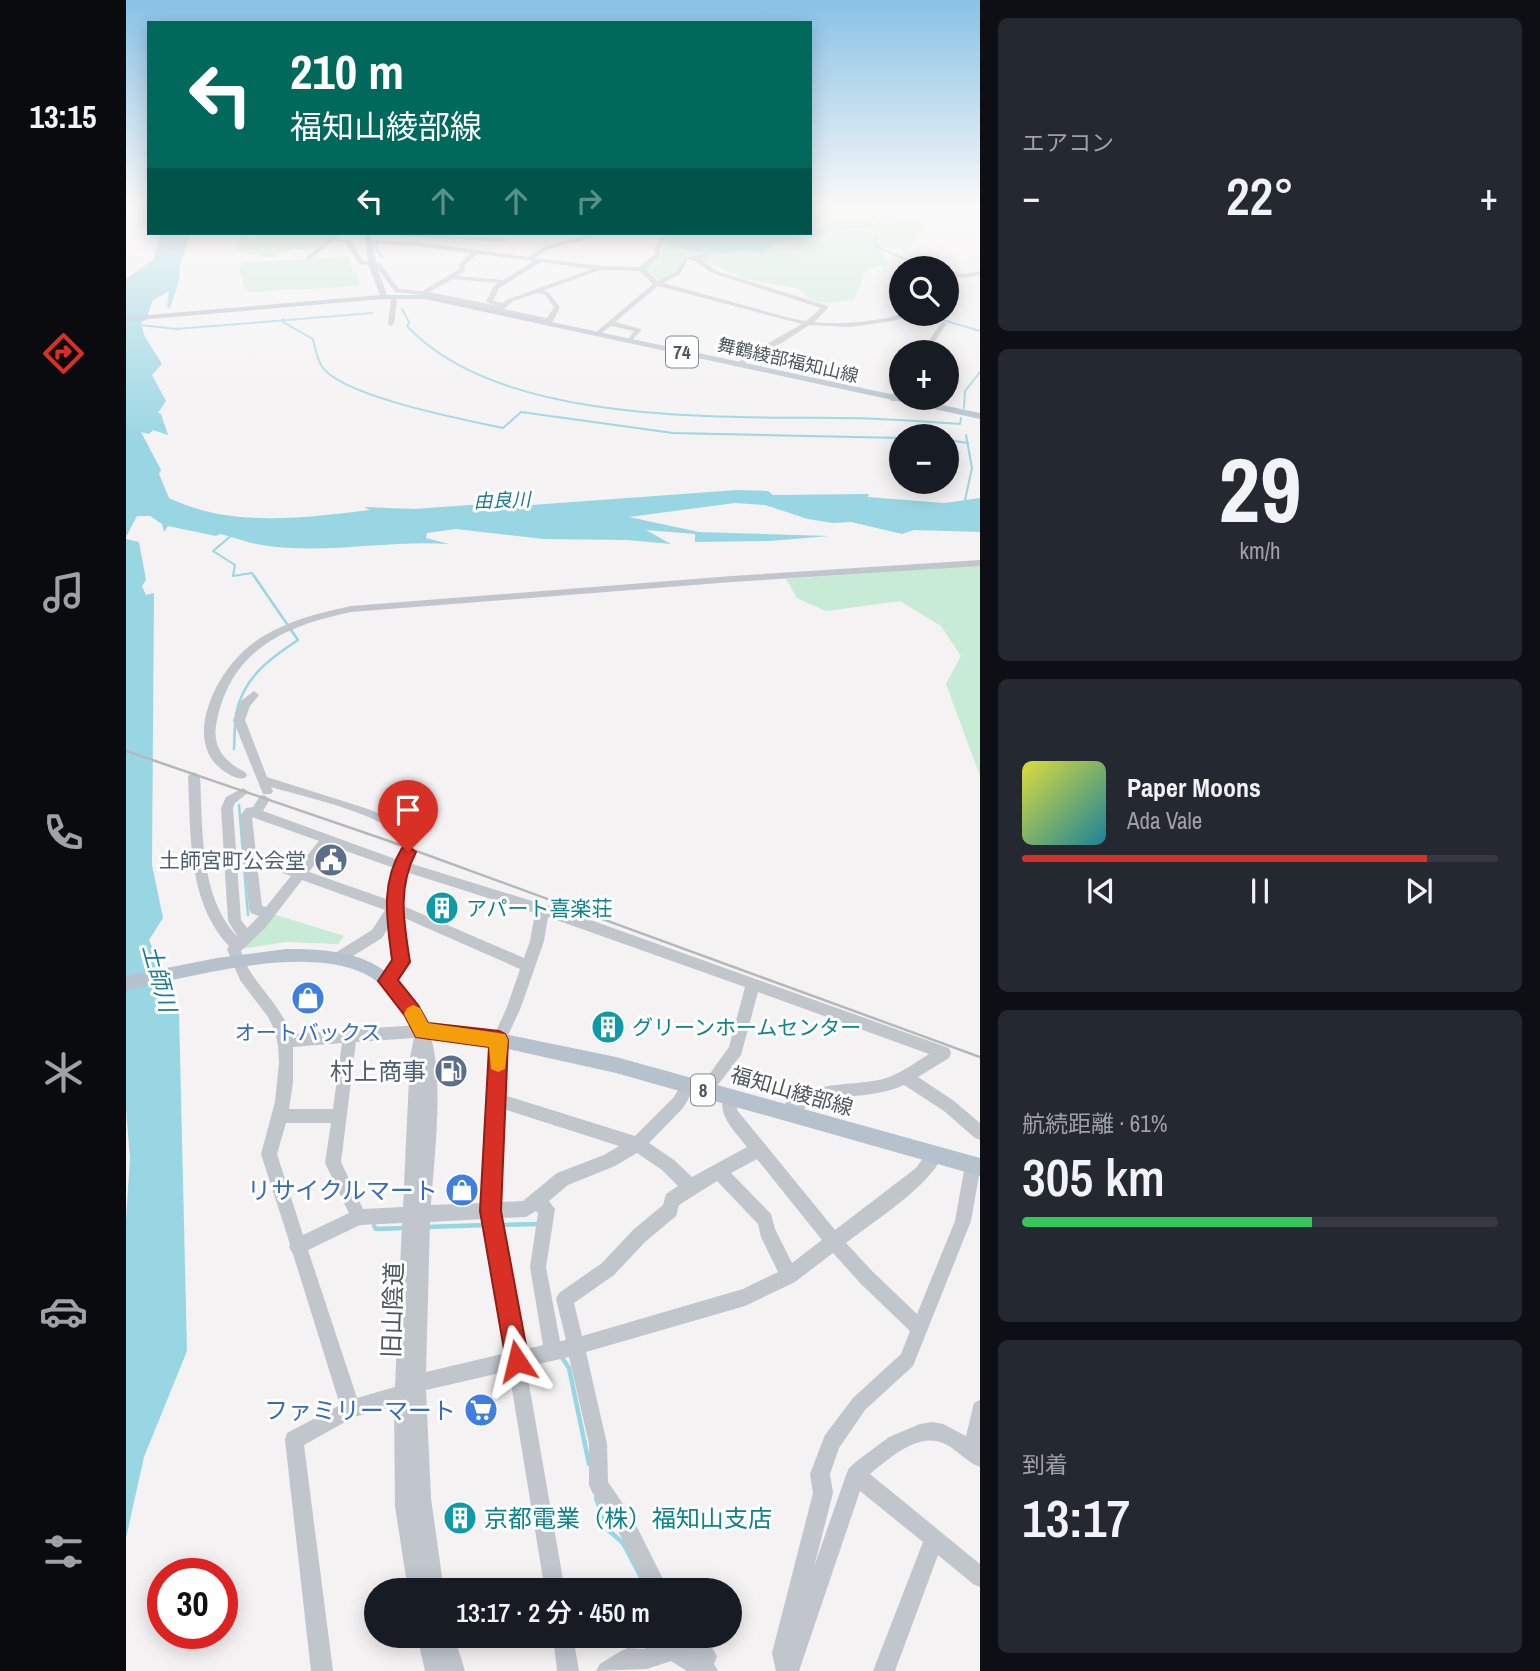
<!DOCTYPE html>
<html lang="ja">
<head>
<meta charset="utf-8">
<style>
	body { margin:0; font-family:"Archivo Narrow","Noto Sans JP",sans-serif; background:#242831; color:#f1f3f6; height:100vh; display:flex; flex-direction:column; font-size:26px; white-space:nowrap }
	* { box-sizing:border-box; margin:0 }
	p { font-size:23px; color:#9ea1a6 }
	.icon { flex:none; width:38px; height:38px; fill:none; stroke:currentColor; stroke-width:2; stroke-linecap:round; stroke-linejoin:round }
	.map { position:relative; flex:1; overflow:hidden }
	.sheet { display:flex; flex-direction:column; gap:18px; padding:18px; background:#0d0f14; width:560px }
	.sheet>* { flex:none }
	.hud { position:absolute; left:21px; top:21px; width:665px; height:214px; border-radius:0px; box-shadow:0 4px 18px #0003; background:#00695c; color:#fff; overflow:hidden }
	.tools { position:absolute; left:763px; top:256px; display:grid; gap:14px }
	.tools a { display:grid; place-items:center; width:70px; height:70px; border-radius:50%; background:#171b24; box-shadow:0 4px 18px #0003; font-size:35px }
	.speed { position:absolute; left:21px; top:1558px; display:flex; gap:14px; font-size:35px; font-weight:700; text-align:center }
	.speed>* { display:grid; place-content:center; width:91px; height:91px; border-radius:50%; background:#171b24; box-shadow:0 4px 18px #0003; line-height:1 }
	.speed .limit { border:10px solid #d22; background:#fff; color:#111 }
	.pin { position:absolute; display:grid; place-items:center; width:60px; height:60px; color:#fff; margin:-72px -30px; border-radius:50% 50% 50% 0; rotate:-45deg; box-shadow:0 0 7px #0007 }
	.pin .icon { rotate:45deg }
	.me { position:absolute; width:77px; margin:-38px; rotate:350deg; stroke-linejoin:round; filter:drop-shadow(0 0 5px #0008) }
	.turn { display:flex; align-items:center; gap:24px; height:147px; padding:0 28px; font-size:32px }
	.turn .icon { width:91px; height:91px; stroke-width:2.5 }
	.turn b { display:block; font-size:49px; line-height:60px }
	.lanes { display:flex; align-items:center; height:66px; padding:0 28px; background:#0003; justify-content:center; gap:35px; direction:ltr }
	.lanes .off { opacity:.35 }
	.big { font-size:52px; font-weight:600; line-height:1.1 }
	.sheet .widget { flex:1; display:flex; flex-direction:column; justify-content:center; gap:10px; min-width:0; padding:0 24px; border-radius:10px; background:#242831 }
	.sheet .dial { align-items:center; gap:0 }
	.dial b { font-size:91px; line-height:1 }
	.song { display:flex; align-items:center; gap:21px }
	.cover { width:84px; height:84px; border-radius:10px; background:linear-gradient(135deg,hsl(60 70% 55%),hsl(190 70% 35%)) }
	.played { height:7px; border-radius:4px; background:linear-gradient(90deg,#d93025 85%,#363941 85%) }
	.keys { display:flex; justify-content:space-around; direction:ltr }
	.heat { display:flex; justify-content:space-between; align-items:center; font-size:38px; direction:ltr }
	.charge { height:10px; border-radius:5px; background:linear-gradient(90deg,#34c759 61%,#363941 0) }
	.trip { position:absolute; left:238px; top:1578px; width:378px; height:70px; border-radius:35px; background:#171b24; box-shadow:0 4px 18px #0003; font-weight:600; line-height:70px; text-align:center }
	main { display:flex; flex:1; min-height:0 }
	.tabs { display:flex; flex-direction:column; width:126px; justify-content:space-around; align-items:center; background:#090b0e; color:#9ea1a6 }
	.tabs .icon { width:49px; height:49px }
	.tabs .selected { color:#d93025 }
	.tabs b { font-size:32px; color:#f1f3f6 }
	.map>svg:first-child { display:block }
	.green { fill:#c7ebd4 }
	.water { fill:#99d6e3 }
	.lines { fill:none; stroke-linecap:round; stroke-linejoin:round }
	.stream-far2 { stroke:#99d6e3; stroke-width:2 }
	.stream-far1 { stroke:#99d6e3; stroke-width:2.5 }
	.stream { stroke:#99d6e3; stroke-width:4.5 }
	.minor { fill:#c0c6cc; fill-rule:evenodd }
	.major { fill:#b5c2cd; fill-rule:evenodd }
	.rail { stroke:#b5b8bb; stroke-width:2.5 }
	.route { fill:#d93025; stroke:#8d1f18; stroke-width:2 }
	.slow { fill:#f59e0b }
	.labels { text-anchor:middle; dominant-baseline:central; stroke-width:6; stroke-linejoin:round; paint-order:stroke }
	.far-street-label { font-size:18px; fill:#4c565d; stroke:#fff }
	.shield { fill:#fff; stroke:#82898e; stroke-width:2 }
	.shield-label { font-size:19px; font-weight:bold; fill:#4c565d }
	.far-water-label { font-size:19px; font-style:italic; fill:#1d7c90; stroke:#fff }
	.service-label { font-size:21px; fill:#4e5e75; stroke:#fff; text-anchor:end }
	.culture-label { font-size:21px; fill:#0d838f; stroke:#fff; text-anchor:start }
	.shop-label { font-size:21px; fill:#366cbe; stroke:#fff }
	.street-label { font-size:21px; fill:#4c565d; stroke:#fff }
	.water-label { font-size:23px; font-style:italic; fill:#1d7c90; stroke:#fff }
	.near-service-label { font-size:24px; fill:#4e5e75; stroke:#fff; text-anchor:end }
	.near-shop-label { font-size:24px; fill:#366cbe; stroke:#fff; text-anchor:end }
	.near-street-label { font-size:24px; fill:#4c565d; stroke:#fff }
	.near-culture-label { font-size:24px; fill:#0d838f; stroke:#fff; text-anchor:start }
</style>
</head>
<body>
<main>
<nav class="tabs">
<b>13:15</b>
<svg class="icon selected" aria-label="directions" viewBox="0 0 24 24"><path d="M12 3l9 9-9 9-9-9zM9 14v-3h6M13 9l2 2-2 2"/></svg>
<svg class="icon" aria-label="music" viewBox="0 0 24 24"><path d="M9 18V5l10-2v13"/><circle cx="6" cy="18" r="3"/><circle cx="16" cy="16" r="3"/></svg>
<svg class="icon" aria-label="phone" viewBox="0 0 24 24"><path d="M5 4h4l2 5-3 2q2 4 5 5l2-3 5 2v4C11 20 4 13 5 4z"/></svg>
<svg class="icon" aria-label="climate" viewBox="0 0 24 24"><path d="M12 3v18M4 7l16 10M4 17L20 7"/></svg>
<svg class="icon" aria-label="car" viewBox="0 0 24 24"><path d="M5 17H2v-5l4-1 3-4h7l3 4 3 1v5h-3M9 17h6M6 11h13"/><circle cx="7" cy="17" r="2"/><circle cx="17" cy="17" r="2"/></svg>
<svg class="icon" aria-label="filters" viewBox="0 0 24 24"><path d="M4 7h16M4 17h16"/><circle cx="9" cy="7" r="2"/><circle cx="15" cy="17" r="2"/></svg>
</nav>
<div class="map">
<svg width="854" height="1671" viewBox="0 0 854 1671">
	<rect width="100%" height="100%" fill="#f4f2f2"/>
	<g class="green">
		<path d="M684 207H763L769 214 798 220 796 232 780 251 753 247 762 263 759 267 751 266 739 272 728 300 699 303 685 300 673 289 619 279 566 256 557 259 551 271 535 281 518 269 534 256 536 245 544 233H684Z"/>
		<path d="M114 233 127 234 124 236 129 238 140 233H211L191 249H167L144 258 112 251Z"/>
		<path d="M223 257 226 269 232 274 233 286 125 292 119 288 114 272 115 263 119 262Z"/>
		<path d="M854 565V776L820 684 835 656 815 626 774 601 700 611 671 598 660 579Z"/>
		<path d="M147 914 218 936 212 944 160 942 115 949Z"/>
	</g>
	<g class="water">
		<path d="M702 224 706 229 691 237 648 244 637 254 619 251 588 254 543 246 540 242 548 233H684V228Z"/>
		<path d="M35 233H65L54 264 53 281 44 309 41 306 43 291 27 300 20 320 15 322 18 335 36 364 26 375 40 401 32 413 35 414 42 435 27 430 23 434 15 432 35 470 33 474 43 498C105 528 178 518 244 510L238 507 288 509 372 503 392 506 611 490 642 491 647 495 743 494 742 497 818 503 854 498V532L788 530 776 534 725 522 707 523 682 519 639 505 609 503 503 517 573 532 703 536 644 541 569 542V534L520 530 545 544 501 540 418 539 330 529 301 533 300 538 323 544C261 540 198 555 136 545 122 543 108 537 94 534L90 536 42 526 38 532 36 524 24 516H11L0 537V279L28 259Z"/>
		<path d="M0 539 13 542 20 580 16 586 20 595 28 593 26 865 37 918 23 940 53 1012 61 1351 18 1457 0 1538V1219L4 1158 0 1110Z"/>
	</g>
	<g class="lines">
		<g class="stream-far2">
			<path d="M705 229 750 225 772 214 766 207"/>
			<path d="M749 231 751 247 784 261 783 268"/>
			<path d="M250 233V249L256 257"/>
			<path d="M276 309 283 322 281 326C372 424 588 417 712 418 753 418 793 421 834 424L835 418"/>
			<path d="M793 313 854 331"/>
			<path d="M157 319V322L187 339C189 347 191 358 195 365 212 396 340 420 377 428L395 412 547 433 775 438"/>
			<path d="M14 325 50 329 246 313"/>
			<path d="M838 408 839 391 854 372"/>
			<path d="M821 440 842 443"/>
			<path d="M839 500 846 468 840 435"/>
			<path d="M106 535 87 551 109 565 107 576 126 573 129 578"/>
		</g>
		<g class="stream-far1">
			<path d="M128 576 161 624"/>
			<path d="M110 714C117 678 143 659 172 640L165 630"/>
			<path d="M108 749 109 724"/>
			<path d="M113 805 122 915"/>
		</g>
		<g class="stream">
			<path d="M375 1225 413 1224"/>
			<path d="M248 1226 250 1229 277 1228"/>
			<path d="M301 1227 361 1225"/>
			<path d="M435 1356 443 1368 463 1464"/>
			<path d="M470 1498 481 1529 497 1543 516 1579"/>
			<path d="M521 1650 523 1636"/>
		</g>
		<g class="minor">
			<path d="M251 233 379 238 382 240 379 242 254 235Z"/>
			<path d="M468 233H476C455 245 428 241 409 258L474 266 513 267 529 254 528 248 538 233H544L534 248V255L519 269 532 281 550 272 558 258 583 253 585 256 574 258 590 271 702 306V308L688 322C712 325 737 322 761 318 770 316 774 313 782 313L776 318 767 321 724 327 683 325 659 341 626 358 614 367 610 365 618 357 676 324 532 286 489 322 515 329V331L504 342 501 340 508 331 485 326 474 334 469 333 527 284 513 271 475 270 418 290 423 293 434 307 427 321 422 325 419 322 395 316 391 319 388 317 389 315 297 295 269 292 250 266 233 264 220 243 206 242 183 260 178 259 209 234H213L210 239 224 240 237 261 254 263 273 289 296 291 334 269 333 265 345 253 290 246 242 243 240 240 290 242 403 257 417 247ZM351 254 408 261 377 280 332 276 339 271 338 266ZM562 260H567L586 273 695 308 680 321 668 319 537 283 554 274ZM415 262 466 269 383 299 376 303 367 301 373 288ZM327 279 372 283 367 287 360 302 373 306 303 292ZM411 293 419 295 428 307 421 318 378 309 387 301Z"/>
			<path d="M824 271 838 274 854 271V275L838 278 822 274Z"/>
			<path d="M268 298 271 300 268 324 265 326 262 324 265 300Z"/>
			<path d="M817 322 820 324 802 352H795L815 323Z"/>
			<path d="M772 385H775V393L771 401H765L764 399Z"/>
			<path d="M854 560V566L606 582 225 612C159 626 106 649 91 720 85 746 97 761 119 772L121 775 119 778C110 780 102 774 95 769 60 741 86 685 110 659 139 626 184 615 225 606L606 576Z"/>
			<path d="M128 691 133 695 124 706 119 720 141 777 242 809 279 824 290 832 292 835 289 842H281L279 837C241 810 190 800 145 787L147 791 145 794H137L107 720 115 701Z"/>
			<path d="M68 772 74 776C77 828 73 897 112 937L102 921 95 808 100 797 117 788 123 792 109 803 107 808 115 920 121 928 133 916 125 913 123 909 114 816 120 808 127 807 134 796 138 795 144 799 137 811 272 860 278 849H286L288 852 283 863 445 913 823 1048 825 1053 823 1058 792 1077 828 1101 854 1123V1140L849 1138 818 1111 778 1085C746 1099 720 1093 689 1103 678 1106 672 1116 661 1120L656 1118 653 1113C669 1078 730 1088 760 1078 775 1073 789 1063 803 1054L632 992 615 1055 584 1095 579 1097 574 1095 572 1090 603 1047 619 987 422 917 418 941 395 1007 380 1040 378 1095 509 1136 547 1098 558 1081 563 1079 568 1081 570 1086 557 1108 523 1143 548 1160 566 1177 621 1147C608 1130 589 1114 599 1092L604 1090 609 1092 612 1097 611 1110 709 1230 790 1168 803 1150 809 1147 815 1150 817 1155C803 1187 748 1221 720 1243L747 1272 791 1314 829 1221 839 1165 841 1160 847 1157 853 1160 854 1170 845 1221 787 1366 739 1410 713 1448 704 1474 707 1493 688 1567 720 1475 723 1468 731 1461 763 1437 794 1424 806 1422 817 1424 840 1436 848 1403 854 1400V1467C840 1462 831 1449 817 1443 792 1432 762 1459 744 1474L854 1564V1587L847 1584 812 1555 769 1671H747L797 1542 734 1491 673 1671H650L646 1653 687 1493 684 1474 699 1435 727 1398 775 1354 784 1331 735 1284 707 1253 669 1282 619 1306 460 1352 481 1444 482 1482 506 1517 543 1591H522L492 1531 466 1492 463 1485V1444L443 1357 400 1367 439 1591H419L383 1371 300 1390 305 1498 318 1591H282L269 1506 268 1406 228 1417 178 1445 207 1671H185L159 1440 161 1433 214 1405 167 1254 163 1247 164 1244 135 1154 149 1102 153 1063 152 1045 148 1029 142 1017 114 980 101 949 103 946C61 902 65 832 62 776ZM126 817 193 841 171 868 130 854ZM203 845 268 868 263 900 183 872ZM131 864 165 876 140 907 136 906ZM280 872 409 913 404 941 398 958 275 905ZM176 880 259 910 246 930 209 953 207 957 209 961 214 963 219 961 256 938 264 925 268 961 254 981 256 985C268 989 277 972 282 962L276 917 394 969 381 1007 366 1040 357 1203 305 1205C308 1158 320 1069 301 1026L296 1025 229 1029 224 1028 219 1030 164 1034C155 1002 124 983 115 951L139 928ZM288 1038 284 1057 277 1207 237 1209 215 1162 230 1042ZM216 1043 207 1109H163L167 1083V1047ZM377 1109 493 1146 478 1155 431 1173 397 1201 373 1202ZM160 1123H205L199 1163 223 1213 177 1235 151 1154ZM511 1153 536 1170 552 1186 540 1194 537 1205 507 1230 476 1263 433 1293 430 1299 440 1340 434 1341 420 1267 429 1209 423 1201 442 1185 489 1166ZM631 1159 696 1240 666 1263 649 1229 645 1214 605 1173ZM591 1181 632 1224 635 1237 652 1272 617 1289 456 1336 448 1303 488 1275 519 1242 550 1216 553 1205ZM410 1211 412 1213 404 1267 417 1345 397 1350 374 1218 400 1217ZM358 1219 380 1353 300 1372 304 1222ZM276 1223 269 1387 231 1398 182 1250 234 1225Z"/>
			<path d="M291 1636H328L339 1671H299Z"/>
			<path d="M427 1636H447L453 1671H431Z"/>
			<path d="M556 1636H579L591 1656 588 1664 592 1671H561L545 1661 521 1669 470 1671 474 1664 495 1651 502 1648 521 1649 546 1640 562 1648Z"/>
		</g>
		<g class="major">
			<path d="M239 233H245L250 264 261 295H299L854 413V419L299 299H258L0 321V317L254 295 242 264Z"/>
			<path d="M160 949C231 949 266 959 301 1024L373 1033 490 1057 854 1158V1176L490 1073 373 1047 296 1038 290 1036C278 1013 264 986 239 974 178 944 65 977 0 990V976L91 958Z"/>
		</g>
		<path class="rail" d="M0 751 263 841 854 1057"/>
	</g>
	<linearGradient id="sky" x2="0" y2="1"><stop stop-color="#88c2e6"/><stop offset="0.47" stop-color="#faf9f9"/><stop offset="1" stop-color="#faf9f9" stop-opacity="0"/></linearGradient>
	<rect width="854" height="441" fill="url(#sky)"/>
	<path class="route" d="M282 846 290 852C271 888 278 923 284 962L272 980 292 1005 302 1023 373 1031 379 1034 382 1040 375 1211 403 1361 399 1369 391 1372 383 1369 380 1361 354 1211 363 1047 290 1037 279 1016 252 981 266 960C261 920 254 884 276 848Z"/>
	<path class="slow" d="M287 1005 294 1008 302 1023 379 1034 382 1040 379 1069 372 1072 365 1069 363 1047 290 1037 278 1014 281 1008Z"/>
	<defs>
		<symbol id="civic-disc" viewBox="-11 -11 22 22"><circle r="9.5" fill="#5c6f8a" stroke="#fff"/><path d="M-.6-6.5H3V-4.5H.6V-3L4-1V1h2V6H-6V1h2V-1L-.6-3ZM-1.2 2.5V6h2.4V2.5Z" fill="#fff"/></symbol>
		<symbol id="building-disc" viewBox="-11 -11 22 22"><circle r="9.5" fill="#0f9aa8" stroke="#fff"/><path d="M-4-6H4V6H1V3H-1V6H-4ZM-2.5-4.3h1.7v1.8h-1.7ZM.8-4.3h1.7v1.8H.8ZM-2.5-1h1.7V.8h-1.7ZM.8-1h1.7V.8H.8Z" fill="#fff"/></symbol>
		<symbol id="shop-disc" viewBox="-11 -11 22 22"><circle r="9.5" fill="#3f7fe0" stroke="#fff"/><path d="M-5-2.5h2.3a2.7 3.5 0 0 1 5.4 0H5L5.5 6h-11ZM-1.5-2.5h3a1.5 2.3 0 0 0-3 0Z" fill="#fff"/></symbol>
		<symbol id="fuel-disc" viewBox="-11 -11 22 22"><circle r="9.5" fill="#5c6f8a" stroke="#fff"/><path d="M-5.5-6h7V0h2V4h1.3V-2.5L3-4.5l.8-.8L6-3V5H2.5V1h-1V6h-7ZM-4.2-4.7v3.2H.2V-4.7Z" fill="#fff"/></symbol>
		<symbol id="supermarket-disc" viewBox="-11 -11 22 22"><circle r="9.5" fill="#3f7fe0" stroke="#fff"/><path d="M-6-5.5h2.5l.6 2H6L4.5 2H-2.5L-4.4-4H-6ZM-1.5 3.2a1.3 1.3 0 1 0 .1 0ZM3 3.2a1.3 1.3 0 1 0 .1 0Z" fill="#fff"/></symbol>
	</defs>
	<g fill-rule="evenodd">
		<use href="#civic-disc" x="186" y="841" width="38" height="38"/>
		<use href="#building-disc" x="297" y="889" width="38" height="38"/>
		<use href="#shop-disc" x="163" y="979" width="38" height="38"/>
		<use href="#building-disc" x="463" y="1008" width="38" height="38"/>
		<use href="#fuel-disc" x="306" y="1052" width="38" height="38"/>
		<use href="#shop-disc" x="317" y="1171" width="38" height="38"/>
		<use href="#supermarket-disc" x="336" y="1391" width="38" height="38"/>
		<use href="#building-disc" x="315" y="1499" width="38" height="38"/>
	</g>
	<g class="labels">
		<g class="far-street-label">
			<text transform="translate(662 360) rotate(13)">舞鶴綾部福知山線</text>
		</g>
		<g class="shield">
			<rect x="540" y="336.5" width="32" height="31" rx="5"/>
			<rect x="565" y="1074.5" width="24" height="31" rx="5"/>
		</g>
		<g class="shield-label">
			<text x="556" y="352">74</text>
			<text x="577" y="1090">8</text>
		</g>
		<g class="far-water-label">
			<text transform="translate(376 500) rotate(-2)">由良川</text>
		</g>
		<g class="service-label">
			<text x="180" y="860">土師宮町公会堂</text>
		</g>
		<g class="culture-label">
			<text x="340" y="908">アパート喜楽荘</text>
			<text x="506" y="1027">グリーンホームセンター</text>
		</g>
		<g class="shop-label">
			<text x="182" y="1032">オートバックス</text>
		</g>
		<g class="street-label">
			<text transform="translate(666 1091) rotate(16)">福知山綾部線</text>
		</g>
		<g class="water-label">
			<text transform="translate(34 978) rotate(75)">土師川</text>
		</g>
		<g class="near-service-label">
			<text x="300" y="1071">村上商事</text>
		</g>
		<g class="near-shop-label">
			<text x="312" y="1190">リサイクルマート</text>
			<text x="330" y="1410">ファミリーマート</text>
		</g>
		<g class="near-street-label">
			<text transform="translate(266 1310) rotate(-88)">旧山陰道</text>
		</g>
		<g class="near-culture-label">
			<text x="358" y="1518">京都電業（株）福知山支店</text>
		</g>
	</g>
</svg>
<div class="tools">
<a><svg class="icon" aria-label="search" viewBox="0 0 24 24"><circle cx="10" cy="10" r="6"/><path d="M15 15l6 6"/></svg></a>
<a>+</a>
<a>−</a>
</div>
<div class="speed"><div class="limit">30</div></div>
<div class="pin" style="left:282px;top:852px;background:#d93025"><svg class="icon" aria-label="arrive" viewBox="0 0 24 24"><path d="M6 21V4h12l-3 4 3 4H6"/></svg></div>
<svg class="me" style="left:391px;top:1361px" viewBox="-20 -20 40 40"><path d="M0-17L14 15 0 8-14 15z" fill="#d93025" stroke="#fff" stroke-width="4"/></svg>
<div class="trip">13:17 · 2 分 · 450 m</div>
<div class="hud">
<div class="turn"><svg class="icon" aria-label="left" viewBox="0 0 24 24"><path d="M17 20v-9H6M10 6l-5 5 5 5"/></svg><div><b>210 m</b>福知山綾部線</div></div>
<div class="lanes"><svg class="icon" aria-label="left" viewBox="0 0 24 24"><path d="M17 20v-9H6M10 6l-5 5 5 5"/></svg><svg class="icon off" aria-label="ahead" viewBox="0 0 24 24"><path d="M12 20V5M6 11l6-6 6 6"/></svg><svg class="icon off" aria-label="ahead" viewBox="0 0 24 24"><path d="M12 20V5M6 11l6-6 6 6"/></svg><svg class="icon off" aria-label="right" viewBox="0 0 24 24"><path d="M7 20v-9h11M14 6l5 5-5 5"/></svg></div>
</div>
</div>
<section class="sheet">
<div class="widget"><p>エアコン</p>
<div class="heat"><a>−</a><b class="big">22°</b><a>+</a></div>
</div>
<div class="widget dial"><b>29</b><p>km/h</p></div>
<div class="widget">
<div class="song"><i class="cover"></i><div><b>Paper Moons</b><p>Ada Vale</p></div></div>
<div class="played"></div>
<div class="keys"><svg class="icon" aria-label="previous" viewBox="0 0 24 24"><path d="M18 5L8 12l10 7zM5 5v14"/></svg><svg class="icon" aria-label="pause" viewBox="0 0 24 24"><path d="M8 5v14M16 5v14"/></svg><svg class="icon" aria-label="next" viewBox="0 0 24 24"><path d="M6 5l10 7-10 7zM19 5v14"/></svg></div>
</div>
<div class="widget"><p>航続距離 · 61%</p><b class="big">305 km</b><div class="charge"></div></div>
<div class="widget"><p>到着</p><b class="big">13:17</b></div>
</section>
</main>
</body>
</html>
